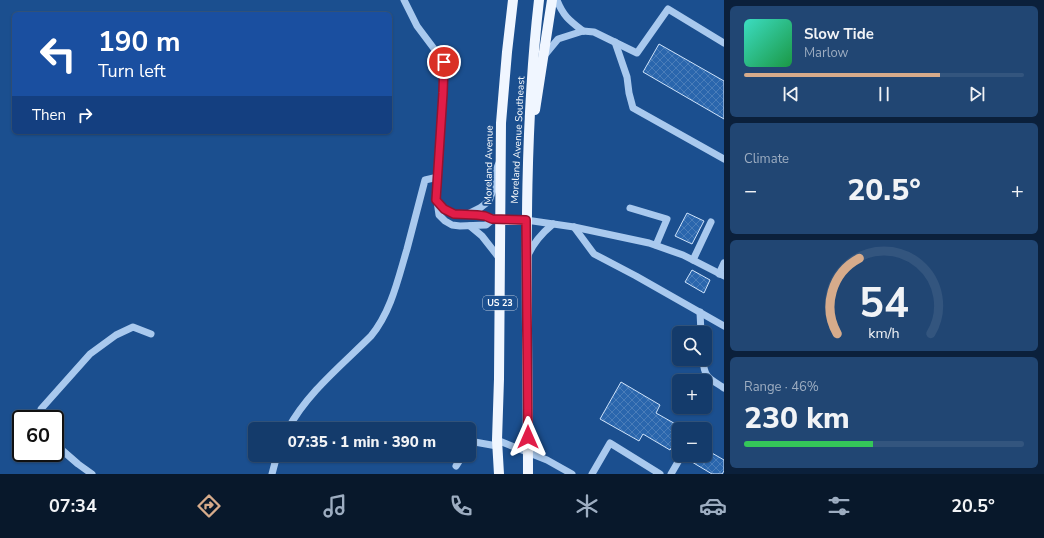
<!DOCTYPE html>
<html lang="en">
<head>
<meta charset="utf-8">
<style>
	body { margin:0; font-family:"Nunito Sans",sans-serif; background:#214673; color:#f1f3f6; height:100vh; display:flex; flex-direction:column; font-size:15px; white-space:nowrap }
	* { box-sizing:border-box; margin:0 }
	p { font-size:13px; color:#9dadc1 }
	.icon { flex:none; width:22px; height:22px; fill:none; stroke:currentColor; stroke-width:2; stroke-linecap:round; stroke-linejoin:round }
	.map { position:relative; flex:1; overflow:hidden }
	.drawer { display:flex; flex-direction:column; gap:6px; padding:6px; background:#0b203b; width:320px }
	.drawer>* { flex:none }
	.banner { position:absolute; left:12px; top:12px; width:380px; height:122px; border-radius:6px; box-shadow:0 1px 3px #0004,0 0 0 1px #33557e; background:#1a4fa0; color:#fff; overflow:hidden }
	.controls { position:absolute; left:672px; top:326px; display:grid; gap:8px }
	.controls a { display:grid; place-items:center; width:40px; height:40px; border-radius:6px; background:#143b6b; box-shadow:0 1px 3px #0004,0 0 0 1px #33557e; font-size:20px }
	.speed { position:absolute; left:12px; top:410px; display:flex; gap:8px; font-size:20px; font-weight:700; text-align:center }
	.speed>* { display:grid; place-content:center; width:52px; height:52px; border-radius:50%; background:#143b6b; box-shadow:0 1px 3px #0004,0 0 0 1px #33557e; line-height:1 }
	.speed .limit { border:2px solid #111; border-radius:6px; background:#fff; color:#111 }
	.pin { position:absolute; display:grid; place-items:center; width:34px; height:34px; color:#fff; margin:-17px; border:2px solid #fff; border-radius:50%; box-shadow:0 1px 4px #0007 }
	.me { position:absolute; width:44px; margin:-22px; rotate:0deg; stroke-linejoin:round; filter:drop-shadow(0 0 3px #0008) }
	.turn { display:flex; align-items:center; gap:14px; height:84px; padding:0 20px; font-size:18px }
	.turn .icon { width:52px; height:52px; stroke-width:2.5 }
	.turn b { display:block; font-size:28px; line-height:34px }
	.then { display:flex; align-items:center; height:38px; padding:0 20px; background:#0003; gap:8px; font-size:15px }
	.big { font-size:30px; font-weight:800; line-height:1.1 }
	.drawer .widget { flex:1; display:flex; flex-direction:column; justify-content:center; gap:6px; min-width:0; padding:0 14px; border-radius:6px; background:#214673 }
	.drawer .dial { align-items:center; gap:0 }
	.dial svg { height:104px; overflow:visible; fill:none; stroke:#33557e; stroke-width:7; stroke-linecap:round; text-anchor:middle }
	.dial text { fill:#f1f3f6; stroke:none }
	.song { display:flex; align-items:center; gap:12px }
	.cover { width:48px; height:48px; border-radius:6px; background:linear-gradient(135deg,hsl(170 70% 55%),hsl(140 70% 35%)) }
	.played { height:4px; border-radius:2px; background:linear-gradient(90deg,#d6ab8b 70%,#33557e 70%) }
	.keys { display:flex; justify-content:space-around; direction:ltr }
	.heat { display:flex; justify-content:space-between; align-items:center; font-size:22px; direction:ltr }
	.charge { height:6px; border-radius:3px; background:linear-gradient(90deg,#34c759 46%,#33557e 0) }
	.trip { position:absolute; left:248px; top:422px; width:228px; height:40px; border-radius:6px; background:#143b6b; box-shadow:0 1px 3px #0004,0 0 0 1px #33557e; font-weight:800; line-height:40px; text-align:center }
	.menu { display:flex; height:64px; justify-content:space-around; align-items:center; background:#08182b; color:#9dadc1 }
	.menu .icon { width:28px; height:28px }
	.menu .active { color:#d6ab8b }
	.menu b { font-size:18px; color:#f1f3f6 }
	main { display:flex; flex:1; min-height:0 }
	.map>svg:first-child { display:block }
	.building { fill:url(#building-cross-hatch); stroke:#cfe3fa }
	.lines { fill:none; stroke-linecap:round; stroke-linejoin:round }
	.minor { stroke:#a9c9ee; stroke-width:7 }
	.major { stroke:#f0f6ff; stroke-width:10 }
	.route-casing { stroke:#92132f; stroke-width:10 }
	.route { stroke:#e11d48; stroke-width:7 }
	.labels { text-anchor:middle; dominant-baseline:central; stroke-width:4; stroke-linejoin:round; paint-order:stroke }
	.shield { fill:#1b4f8f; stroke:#bbcadd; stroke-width:1 }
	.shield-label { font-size:9px; font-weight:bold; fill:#fff }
	.street-label { font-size:10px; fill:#fff; stroke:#1b4f8f }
</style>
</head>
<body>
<main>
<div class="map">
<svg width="724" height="474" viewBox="0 0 724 474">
	<defs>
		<pattern id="building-cross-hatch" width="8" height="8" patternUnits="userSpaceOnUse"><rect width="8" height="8" fill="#2a66ad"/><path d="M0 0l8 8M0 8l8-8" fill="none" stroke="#4a7db9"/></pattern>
	</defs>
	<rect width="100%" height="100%" fill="#1b4f8f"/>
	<g class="building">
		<path d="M659 44 724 81V119L643 72Z"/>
		<path d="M687 213 704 221 692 244 675 236Z"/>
		<path d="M692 270 710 280 704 293 685 282Z"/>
		<path d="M621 382 660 405 656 413 679 426V435L670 450 643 434 639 441 600 419Z"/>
		<path d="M705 449 724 460V471L722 474H712L687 459 689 455H705Z"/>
	</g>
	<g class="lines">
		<g class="minor">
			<path d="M404 0 417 26 444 62 443 93 436 200C453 219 460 213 482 216 488 216 493 219 500 220"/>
			<path d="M557 0C563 16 570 21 583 31"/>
			<path d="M615 42 627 77 629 93 633 108 724 159"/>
			<path d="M544 56 558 39 583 31 594 32 637 53 668 9 724 43"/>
			<path d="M437 201 439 215 445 221 452 225 460 226 486 225 493 219"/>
			<path d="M630 208 667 219 656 245"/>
			<path d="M468 214 480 208 489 201 493 190V177L499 163"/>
			<path d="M526 220 574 227 649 243 683 255 724 276"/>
			<path d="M470 226 482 236 500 259"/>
			<path d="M574 227 594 254 636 276 724 326"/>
			<path d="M528 255C534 242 542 233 553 224"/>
			<path d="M693 260 711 222"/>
			<path d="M719 274 724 263"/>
			<path d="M700 312 701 333"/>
			<path d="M703 359C704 378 709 378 724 388"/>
			<path d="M41 419V409L90 354 116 335 133 327 151 334"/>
			<path d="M438 425 446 429"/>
			<path d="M288 429C307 393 342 365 371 336 391 312 398 279 407 249 413 226 419 203 425 180L438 177"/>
			<path d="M497 440 547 460 572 474"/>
			<path d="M469 441 497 446"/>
			<path d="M55 444 78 464 92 474"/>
			<path d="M456 466 463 455"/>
			<path d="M272 474 277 455"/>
			<path d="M592 474 610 443 660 474"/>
			<path d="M671 474 682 455"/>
		</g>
		<g class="major">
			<path d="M535 110 552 0"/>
			<path d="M500 220H526"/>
			<path d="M499 474 497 440 499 379 501 123 507 52 513 0"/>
			<path d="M528 474C528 316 521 157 539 0"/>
		</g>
	</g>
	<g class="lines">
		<defs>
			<path id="route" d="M444 62 443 93 436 200 444 209 454 214 477 215 485 216 492 219 526 220 528 437"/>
		</defs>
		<use href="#route" class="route-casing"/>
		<use href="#route" class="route"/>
	</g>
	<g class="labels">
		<rect class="shield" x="483" y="296" width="34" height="14" rx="3"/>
		<g class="shield-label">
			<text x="500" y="303">US 23</text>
		</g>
		<g class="street-label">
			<text transform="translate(518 140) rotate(-87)">Moreland Avenue Southeast</text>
			<text transform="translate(489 165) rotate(-89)">Moreland Avenue</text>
		</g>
	</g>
</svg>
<div class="controls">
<a><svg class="icon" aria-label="search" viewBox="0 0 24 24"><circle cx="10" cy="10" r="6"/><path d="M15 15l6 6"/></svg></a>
<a>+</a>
<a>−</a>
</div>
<div class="speed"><div class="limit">60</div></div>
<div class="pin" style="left:444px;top:62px;background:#d93025"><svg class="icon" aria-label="arrive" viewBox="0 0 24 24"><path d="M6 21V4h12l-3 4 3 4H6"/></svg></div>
<svg class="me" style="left:528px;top:437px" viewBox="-20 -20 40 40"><path d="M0-17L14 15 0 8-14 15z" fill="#e11d48" stroke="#fff" stroke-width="4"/></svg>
<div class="trip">07:35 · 1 min · 390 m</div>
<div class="banner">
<div class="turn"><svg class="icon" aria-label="left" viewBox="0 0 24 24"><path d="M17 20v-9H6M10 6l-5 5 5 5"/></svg><div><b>190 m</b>Turn left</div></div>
<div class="then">Then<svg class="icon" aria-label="right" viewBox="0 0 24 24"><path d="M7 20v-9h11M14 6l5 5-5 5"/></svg></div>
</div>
</div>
<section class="drawer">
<div class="widget">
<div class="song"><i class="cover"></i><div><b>Slow Tide</b><p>Marlow</p></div></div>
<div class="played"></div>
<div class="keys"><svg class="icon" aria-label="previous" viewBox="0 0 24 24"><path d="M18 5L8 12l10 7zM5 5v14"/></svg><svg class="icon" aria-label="pause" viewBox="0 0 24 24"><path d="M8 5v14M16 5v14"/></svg><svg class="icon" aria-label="next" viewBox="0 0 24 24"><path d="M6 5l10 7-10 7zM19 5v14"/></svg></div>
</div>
<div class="widget"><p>Climate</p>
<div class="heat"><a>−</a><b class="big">20.5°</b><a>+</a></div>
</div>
<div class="widget dial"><svg viewBox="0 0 100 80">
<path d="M14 69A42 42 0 1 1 86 69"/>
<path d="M14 69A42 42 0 0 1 31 11" stroke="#d6ab8b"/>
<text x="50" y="56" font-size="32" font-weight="700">54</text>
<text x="50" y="72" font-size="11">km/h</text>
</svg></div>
<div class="widget"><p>Range · 46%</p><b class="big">230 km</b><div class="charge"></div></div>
</section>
</main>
<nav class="menu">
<b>07:34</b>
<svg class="icon active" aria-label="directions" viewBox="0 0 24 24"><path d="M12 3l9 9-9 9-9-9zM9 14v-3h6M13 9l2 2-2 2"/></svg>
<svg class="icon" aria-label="music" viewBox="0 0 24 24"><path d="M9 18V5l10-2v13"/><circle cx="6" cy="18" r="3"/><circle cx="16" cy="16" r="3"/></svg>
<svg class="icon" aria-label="phone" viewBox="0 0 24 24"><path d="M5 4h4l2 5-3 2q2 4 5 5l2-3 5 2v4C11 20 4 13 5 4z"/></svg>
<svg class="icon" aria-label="climate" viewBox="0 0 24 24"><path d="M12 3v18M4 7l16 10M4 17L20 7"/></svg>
<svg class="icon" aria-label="car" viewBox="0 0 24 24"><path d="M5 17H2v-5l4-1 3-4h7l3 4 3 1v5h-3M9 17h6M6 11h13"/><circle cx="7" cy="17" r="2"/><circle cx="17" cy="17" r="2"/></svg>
<svg class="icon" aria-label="filters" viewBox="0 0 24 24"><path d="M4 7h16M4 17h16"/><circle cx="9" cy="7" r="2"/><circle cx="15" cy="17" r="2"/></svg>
<b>20.5°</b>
</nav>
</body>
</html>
